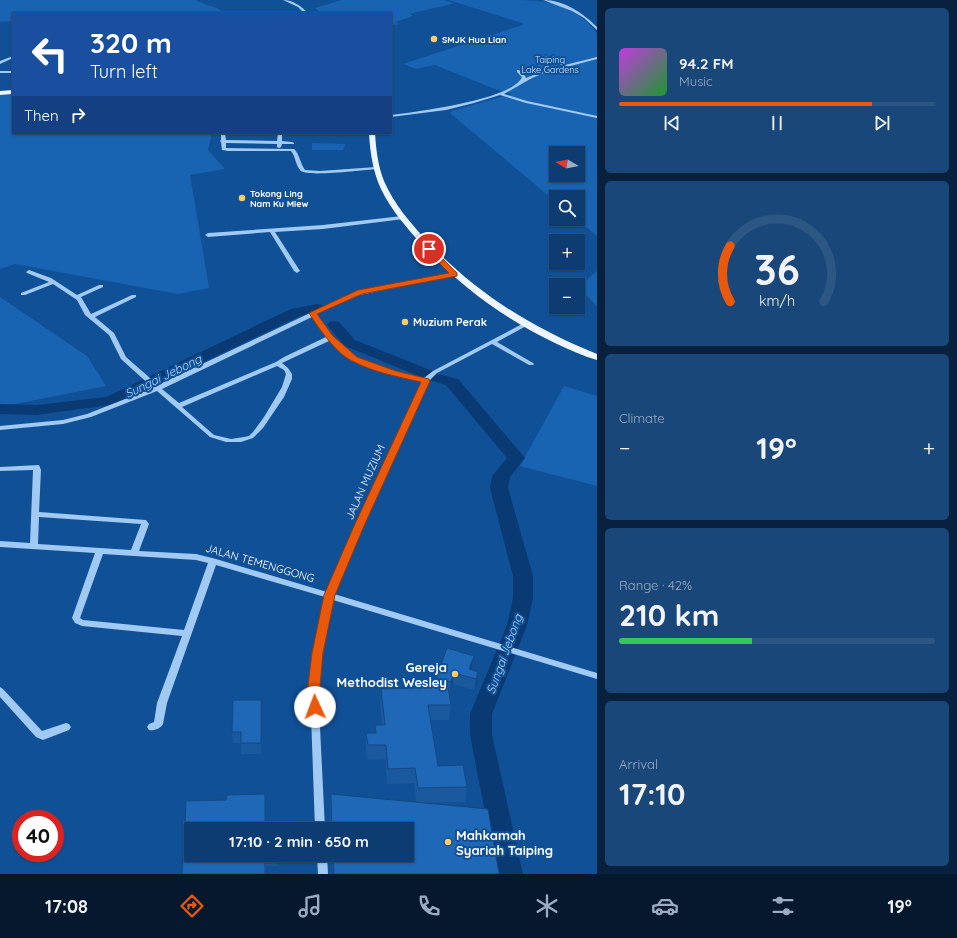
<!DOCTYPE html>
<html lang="en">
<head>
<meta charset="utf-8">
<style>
	body { margin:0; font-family:Quicksand,sans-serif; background:#1a4779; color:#f1f3f6; height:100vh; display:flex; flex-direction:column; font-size:15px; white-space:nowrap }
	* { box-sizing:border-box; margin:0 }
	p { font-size:13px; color:#9aadc3 }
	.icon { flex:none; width:22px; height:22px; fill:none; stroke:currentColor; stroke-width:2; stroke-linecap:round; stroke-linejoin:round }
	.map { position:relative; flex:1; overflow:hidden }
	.details { display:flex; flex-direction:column; gap:8px; padding:8px; background:#07213e; width:360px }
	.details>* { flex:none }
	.top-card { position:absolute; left:12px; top:12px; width:380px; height:122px; border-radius:0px; box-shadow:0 1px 3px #0004,0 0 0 1px #2c5684; background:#1a4fa0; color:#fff; overflow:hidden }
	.needle { width:26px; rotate:280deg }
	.fabs { position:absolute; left:549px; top:146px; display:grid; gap:8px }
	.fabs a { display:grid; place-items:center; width:36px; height:36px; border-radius:0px; background:#0c3c71; box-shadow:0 1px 3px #0004,0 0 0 1px #2c5684; font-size:20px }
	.speed { position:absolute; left:12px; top:810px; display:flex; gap:8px; font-size:20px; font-weight:700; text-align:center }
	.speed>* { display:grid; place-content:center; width:52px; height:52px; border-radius:50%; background:#0c3c71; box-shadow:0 1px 3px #0004,0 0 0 1px #2c5684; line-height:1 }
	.speed .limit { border:6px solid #d22; background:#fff; color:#111 }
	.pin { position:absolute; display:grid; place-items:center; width:34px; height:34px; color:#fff; margin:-17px; border:2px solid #fff; border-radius:50%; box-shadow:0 1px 4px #0007 }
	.me { position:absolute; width:44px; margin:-22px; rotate:358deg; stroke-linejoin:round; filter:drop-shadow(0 0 3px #0008) }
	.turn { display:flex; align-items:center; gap:14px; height:84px; padding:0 12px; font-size:18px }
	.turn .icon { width:52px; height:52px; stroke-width:2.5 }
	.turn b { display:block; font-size:28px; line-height:34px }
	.then { display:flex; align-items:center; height:38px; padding:0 12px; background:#0003; gap:8px; font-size:15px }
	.big { font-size:30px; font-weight:800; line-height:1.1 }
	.details .widget { flex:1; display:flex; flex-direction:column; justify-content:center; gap:6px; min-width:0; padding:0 14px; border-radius:6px; background:#1a4779 }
	.details .dial { align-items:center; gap:0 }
	.dial svg { height:104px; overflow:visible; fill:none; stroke:#2c5684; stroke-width:7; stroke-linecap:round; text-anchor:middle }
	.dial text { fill:#f1f3f6; stroke:none }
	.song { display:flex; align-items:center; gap:12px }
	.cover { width:48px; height:48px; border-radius:6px; background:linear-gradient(135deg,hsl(290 70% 55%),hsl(130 70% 35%)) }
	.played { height:4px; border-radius:2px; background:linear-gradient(90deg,#ea580c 80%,#2c5684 80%) }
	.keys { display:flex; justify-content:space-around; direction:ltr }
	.heat { display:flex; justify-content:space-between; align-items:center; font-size:22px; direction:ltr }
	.charge { height:6px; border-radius:3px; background:linear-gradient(90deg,#34c759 42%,#2c5684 0) }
	.trip { position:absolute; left:184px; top:822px; width:230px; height:40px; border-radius:0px; background:#0c3c71; box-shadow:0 1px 3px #0004,0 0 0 1px #2c5684; font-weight:800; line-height:40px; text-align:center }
	.dock { display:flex; height:64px; justify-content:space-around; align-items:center; background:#05182d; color:#9aadc3 }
	.dock .icon { width:28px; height:28px }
	.dock .on { color:#ea580c }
	.dock b { font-size:18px; color:#f1f3f6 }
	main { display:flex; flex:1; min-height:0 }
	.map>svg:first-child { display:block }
	.green { fill:#1863b2; fill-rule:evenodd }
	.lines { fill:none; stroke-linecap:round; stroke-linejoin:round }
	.river { fill:#0a3a73; fill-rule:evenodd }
	.minor { fill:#a0c9f4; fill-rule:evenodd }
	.major { fill:#edf5ff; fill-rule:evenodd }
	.wall { fill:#1a599d }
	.shaded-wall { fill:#154980 }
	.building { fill:#1e68b7; stroke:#154980 }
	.route { fill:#ea580c; stroke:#983908 }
	.poi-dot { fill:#ffcc63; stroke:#105097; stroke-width:1.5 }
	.labels { text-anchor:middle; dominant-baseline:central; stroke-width:4; stroke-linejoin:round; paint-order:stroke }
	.far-poi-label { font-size:9px; font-weight:bold; fill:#fff; stroke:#105097; text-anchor:start }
	.far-park-label { font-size:9px; fill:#c9e3fe; stroke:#105097 }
	.poi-label { font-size:11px; font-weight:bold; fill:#fff; stroke:#105097; text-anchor:start }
	.street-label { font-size:11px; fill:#fff; stroke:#105097 }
	.water-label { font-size:12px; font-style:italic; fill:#add3fb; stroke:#105097 }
	.near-poi-label { font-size:13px; font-weight:bold; fill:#fff; stroke:#105097; text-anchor:end }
</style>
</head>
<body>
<main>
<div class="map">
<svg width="597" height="874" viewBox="0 0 597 874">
	<rect width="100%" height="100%" fill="#105097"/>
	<g class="green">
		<path d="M0 0H196C205 6 216 5 224 13H13V21L0 22Z"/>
		<path d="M342 0H443L454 3C439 8 425 9 410 14L413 16 395 22 399 24 391 25V13H321L315 8Z"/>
		<path d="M449 0C467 0 485 0 504 0 543 0 571 0 597 33V236L576 219H578V197H556V202L450 113 452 111 512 94 495 89 435 65 416 69 403 64 525 24ZM556 153H578V175H556Z"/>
		<path d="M0 95H13V133H212L208 150 225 169 190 175 209 288 178 294 15 264 0 269Z"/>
		<path d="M312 143 345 144 343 150H312Z"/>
		<path d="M597 271V306L578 287Z"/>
		<path d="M0 297 87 356 106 386 0 407Z"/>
		<path d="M564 386 597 396V486L520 466Z"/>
	</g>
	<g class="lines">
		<g class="river">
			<path d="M317 304 322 305 324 308 322 311 300 316 116 404 37 415 0 414V404L37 405 106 397 291 309Z"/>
			<path d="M334 321 339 322 355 340 433 371 434 373 458 379 525 458 510 477 508 488 533 576V598L527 625 492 714V735L523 874H497L470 735V714L507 625 513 598V576L490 488 492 476 507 458 446 385 430 380 429 378 421 377 345 346 327 325 329 322Z"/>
		</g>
		<g class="minor">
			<path d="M283 0C293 0 301 6 308 13H304L298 7Z"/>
			<path d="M543 0C564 0 583 13 597 27V30L584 18 572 11Z"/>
			<path d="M13 56V58L0 64V61Z"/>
			<path d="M597 57V59L544 73 532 78 504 94 527 101 597 116V118L526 103 500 95 474 103 446 110 391 117V115C415 112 513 100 522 77L517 72V70H519L525 76 526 78 549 69Z"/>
			<rect x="0" y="71" width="13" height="2"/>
			<path d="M221 133H225L226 140 277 141 278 133H282V141L292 142 294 143V144H282L281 147 279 148 277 147V144L226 143V148L294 149C300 155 300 163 305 170L320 171 376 167 378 168 376 169C364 170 308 177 301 171 295 165 296 157 291 151H228L222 150 221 142 220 141 221 140Z"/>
			<path d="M402 216 405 218 404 219 323 229 275 232 300 271 297 273 294 271 270 232 208 237 205 235 208 233 323 225Z"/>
			<path d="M29 270 51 278 77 295 99 285H103V287L81 297 91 314 132 295H136V297L95 317 114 333 126 357 158 385 310 313 311 312 314 311 351 294 454 272 456 273V275L355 296 317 314 332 337 356 358 396 372 424 378 433 371 524 323H528L529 324 528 325 497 342 533 363 534 364 533 365H529L492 344 437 373 429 381 363 525 334 594 597 673V679L333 600 321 653 318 686 325 829H315L310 686 313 653 325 597 216 565 167 703 163 724C160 729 154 731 149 730L147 727 149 724 154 722 157 703 182 636 82 626 75 623 72 618 95 553 0 547V541L30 543 33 470 0 471V467L39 465 41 470 39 512 146 520 149 524 139 551 196 554 216 559 327 592 355 525 422 382 392 374 352 360 329 341 282 363 288 368 292 374V379L284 397 263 428 253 438 241 442H226L210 437 157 391 91 417 63 424 0 430V426L63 420 87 414 153 388 121 359 109 335 85 315 77 300 53 284 25 295H21V293L49 282 27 273 26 272ZM312 317 326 337 284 357 276 362 179 403 162 389ZM277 366 284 370 286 374 282 387 264 417 253 432 249 436 244 437 231 439 214 435 182 407ZM39 517 141 524 131 550 38 544ZM103 554 196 560 208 563 184 630 83 620 80 618Z"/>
			<path d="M0 687 3 689 42 731 66 723 69 724 71 727 69 730 43 740 36 737 0 697Z"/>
			<path d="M317 855H327L328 874H318Z"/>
		</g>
		<g class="major">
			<path d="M13 90V94L0 95V91Z"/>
			<path d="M369 133H375C376 149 378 166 384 181 394 204 411 224 428 242 476 293 532 328 597 354V360C583 356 570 350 557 344 506 320 461 287 423 246 407 228 391 210 381 189 373 172 370 152 369 133Z"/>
		</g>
	</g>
	<g class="wall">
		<path d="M472 667 471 670 478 672 477 683 474 690 453 684 450 693H449L451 705 449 720H431L438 766 467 787 465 802 422 803 499 874H333L332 855H407V829H331L330 809 331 794 416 802 414 783 387 784 385 759 367 760 366 748V733H375V725H382L380 704 381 689 435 687 436 678Z"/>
		<path d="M261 711V754H241V743H233L232 732Z"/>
		<path d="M265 794 191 855H277V866H266V874H182L188 859 189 842H186L185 827 226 800Z"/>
	</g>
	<g class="shaded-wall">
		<path d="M474 656 472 667 469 677V669Z"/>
		<path d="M478 672 477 683 474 690 476 679Z"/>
		<path d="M454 673 453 684 450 693 451 682Z"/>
	</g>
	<g class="building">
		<path d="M447 648 474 656 469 669 478 672 476 679 454 673 451 682 436 678Z"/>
		<path d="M448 687 451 705H428L438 766 463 765 467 787 418 788 415 768 388 769 386 745H368L366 733H376L375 725H385L381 689Z"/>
		<path d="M233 700H261V743H241V732H232Z"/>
		<path d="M265 794V829H191V855H265V874H182L183 859H188L190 827H185L186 801 226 800 227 795Z"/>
		<path d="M331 794 488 809 499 874H334L333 855H407V829H332Z"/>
	</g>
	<path class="route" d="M429 247 432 248 457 273V276L362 294 317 314 333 336 357 357 396 371 429 379 430 381 364 526 335 595 323 653 320 686 321 707 319 710 315 712 311 710 309 707 308 686 312 653 324 595 354 526 421 382C398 377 373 372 352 361 336 353 319 329 309 313L358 290 449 273 427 251 426 249Z"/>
	<g class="poi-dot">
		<circle cx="434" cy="39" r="4"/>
		<circle cx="242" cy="198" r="4"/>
		<circle cx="405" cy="322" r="4"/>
		<circle cx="455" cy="674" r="4"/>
		<circle cx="448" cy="842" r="4"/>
	</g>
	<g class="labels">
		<g class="far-poi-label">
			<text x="442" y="39">SMJK Hua Lian</text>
			<text x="250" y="193">Tokong Ling<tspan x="250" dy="10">Nam Ku Miew</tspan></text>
		</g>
		<g class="far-park-label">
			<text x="550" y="59">Taiping<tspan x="550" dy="10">Lake Gardens</tspan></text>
		</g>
		<g class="poi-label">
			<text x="413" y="322">Muzium Perak</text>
		</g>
		<g class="street-label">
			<text transform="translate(365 482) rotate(-66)">JALAN MUZIUM</text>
			<text transform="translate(260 563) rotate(16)">JALAN TEMENGGONG</text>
		</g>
		<g class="water-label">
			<text transform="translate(163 376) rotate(-26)">Sungai Jebong</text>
			<text transform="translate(504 654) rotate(-70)">Sungai Jebong</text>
		</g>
		<g class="near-poi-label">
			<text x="447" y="667">Gereja<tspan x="447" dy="15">Methodist Wesley</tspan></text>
			<text x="456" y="835" text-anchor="start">Mahkamah<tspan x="456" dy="15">Syariah Taiping</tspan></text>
		</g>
	</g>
</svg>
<div class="fabs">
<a><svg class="needle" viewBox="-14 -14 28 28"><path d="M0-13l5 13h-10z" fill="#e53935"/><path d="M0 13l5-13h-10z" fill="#9aadc3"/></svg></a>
<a><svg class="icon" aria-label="search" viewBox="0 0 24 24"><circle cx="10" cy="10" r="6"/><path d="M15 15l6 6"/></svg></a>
<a>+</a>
<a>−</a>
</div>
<div class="speed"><div class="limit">40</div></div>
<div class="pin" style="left:429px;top:249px;background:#d93025"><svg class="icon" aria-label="arrive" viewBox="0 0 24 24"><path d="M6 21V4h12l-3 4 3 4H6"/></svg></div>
<svg class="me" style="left:315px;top:707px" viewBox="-20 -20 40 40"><circle r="19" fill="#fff"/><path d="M0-13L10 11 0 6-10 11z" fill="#ea580c"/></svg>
<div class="trip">17:10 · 2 min · 650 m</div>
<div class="top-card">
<div class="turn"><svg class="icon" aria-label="left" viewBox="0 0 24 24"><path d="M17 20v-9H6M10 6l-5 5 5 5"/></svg><div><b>320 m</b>Turn left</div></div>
<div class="then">Then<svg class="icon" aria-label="right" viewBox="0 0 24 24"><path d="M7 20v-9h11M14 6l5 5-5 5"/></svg></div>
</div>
</div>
<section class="details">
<div class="widget">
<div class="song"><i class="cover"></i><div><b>94.2 FM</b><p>Music</p></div></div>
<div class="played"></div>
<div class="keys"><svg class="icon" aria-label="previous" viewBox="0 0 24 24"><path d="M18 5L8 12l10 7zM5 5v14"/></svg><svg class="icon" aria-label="pause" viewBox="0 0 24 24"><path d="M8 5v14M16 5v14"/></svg><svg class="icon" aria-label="next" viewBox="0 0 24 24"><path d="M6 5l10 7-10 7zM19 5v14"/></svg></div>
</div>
<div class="widget dial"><svg viewBox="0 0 100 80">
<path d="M14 69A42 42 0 1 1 86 69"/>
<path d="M14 69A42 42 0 0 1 14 26" stroke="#ea580c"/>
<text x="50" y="56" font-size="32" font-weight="700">36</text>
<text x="50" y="72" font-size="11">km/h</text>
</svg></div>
<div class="widget"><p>Climate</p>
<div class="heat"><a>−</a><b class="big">19°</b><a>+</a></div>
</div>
<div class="widget"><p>Range · 42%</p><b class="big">210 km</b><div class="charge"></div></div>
<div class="widget"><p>Arrival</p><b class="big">17:10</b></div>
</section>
</main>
<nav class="dock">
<b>17:08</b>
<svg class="icon on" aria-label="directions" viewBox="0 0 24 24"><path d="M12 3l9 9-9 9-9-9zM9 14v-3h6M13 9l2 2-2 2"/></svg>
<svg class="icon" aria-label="music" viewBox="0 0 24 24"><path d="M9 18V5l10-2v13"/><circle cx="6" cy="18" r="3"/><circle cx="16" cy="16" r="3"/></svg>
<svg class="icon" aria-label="phone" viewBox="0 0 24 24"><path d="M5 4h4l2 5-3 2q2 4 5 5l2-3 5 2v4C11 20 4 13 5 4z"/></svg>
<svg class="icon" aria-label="climate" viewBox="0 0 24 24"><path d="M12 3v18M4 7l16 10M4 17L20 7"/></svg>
<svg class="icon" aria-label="car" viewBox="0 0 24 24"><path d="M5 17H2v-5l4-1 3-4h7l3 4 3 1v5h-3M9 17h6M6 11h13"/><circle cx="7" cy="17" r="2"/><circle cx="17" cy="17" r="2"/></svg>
<svg class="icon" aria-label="filters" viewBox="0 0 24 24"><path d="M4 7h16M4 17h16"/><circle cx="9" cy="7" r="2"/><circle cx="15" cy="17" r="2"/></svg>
<b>19°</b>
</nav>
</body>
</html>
